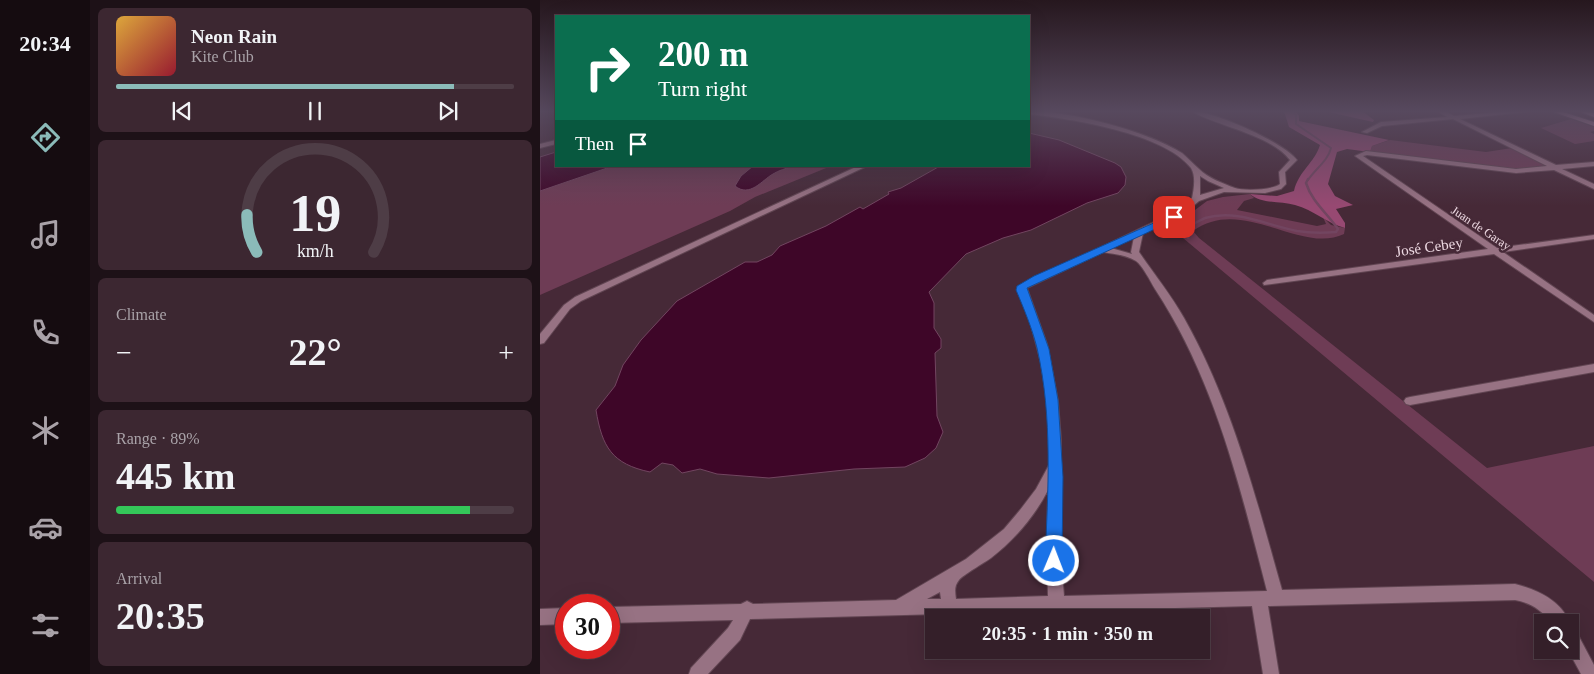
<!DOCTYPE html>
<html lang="en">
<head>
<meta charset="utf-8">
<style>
	body { margin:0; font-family:Georgia,serif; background:#3c2731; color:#f1f3f6; height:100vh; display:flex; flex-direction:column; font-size:19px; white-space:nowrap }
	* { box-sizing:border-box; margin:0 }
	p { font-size:16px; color:#a9a2a8 }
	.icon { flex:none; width:28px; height:28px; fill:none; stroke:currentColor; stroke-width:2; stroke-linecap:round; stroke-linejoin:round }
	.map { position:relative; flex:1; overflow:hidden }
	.details { display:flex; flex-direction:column; gap:8px; padding:8px; background:#1d1117; width:450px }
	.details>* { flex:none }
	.hud { position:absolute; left:15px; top:15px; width:475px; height:152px; border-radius:0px; box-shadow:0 5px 20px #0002,0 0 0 1px #4e3d46; background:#0b6e4f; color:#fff; overflow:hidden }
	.tools { position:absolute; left:994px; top:614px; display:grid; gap:10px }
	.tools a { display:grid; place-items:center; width:45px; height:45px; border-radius:0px; background:#341f29; box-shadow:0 5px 20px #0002,0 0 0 1px #4e3d46; font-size:25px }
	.speed { position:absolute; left:15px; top:594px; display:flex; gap:10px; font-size:25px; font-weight:700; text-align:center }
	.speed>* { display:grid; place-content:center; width:65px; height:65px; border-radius:50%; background:#341f29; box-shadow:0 5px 20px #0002,0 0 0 1px #4e3d46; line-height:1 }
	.speed .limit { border:8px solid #d22; background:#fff; color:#111 }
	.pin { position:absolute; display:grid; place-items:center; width:42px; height:42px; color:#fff; margin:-21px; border-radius:10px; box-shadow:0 2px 8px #0006 }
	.me { position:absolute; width:55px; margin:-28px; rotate:1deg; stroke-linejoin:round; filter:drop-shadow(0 0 4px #0008) }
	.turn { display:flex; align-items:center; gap:18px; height:105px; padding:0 20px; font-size:22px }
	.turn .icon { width:65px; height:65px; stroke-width:2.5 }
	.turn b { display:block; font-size:35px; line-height:42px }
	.then { display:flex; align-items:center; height:48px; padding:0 20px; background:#0003; gap:10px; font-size:19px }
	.big { font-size:38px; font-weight:700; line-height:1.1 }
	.details .tile { flex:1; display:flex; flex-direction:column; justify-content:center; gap:8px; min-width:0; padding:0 18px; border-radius:8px; background:#3c2731 }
	.details .dial { align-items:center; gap:0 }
	.dial svg { height:130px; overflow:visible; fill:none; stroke:#4e3d46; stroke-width:7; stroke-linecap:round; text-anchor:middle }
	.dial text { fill:#f1f3f6; stroke:none }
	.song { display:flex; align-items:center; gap:15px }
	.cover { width:60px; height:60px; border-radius:8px; background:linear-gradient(135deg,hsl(40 70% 55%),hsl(350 70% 35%)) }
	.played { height:5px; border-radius:2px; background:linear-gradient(90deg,#8bbbb9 85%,#4e3d46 85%) }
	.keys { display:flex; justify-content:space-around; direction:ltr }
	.heat { display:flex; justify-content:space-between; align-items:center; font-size:28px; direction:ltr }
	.charge { height:8px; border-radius:4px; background:linear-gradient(90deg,#34c759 89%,#4e3d46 0) }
	.trip { position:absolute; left:385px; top:609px; width:285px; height:50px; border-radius:0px; background:#341f29; box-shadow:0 5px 20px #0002,0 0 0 1px #4e3d46; font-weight:700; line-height:50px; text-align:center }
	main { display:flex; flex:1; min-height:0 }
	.dock { display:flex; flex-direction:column; width:90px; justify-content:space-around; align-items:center; background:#150c10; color:#a9a2a8 }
	.dock .icon { width:35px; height:35px }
	.dock .active { color:#8bbbb9 }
	.dock b { font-size:22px; color:#f1f3f6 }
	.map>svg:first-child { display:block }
	.green { fill:#6e3c55 }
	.forest { fill:#974972 }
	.water { fill:#3e0628; stroke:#724560 }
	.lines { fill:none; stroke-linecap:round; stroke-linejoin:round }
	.stream-far1 { stroke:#724560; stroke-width:2 }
	.stream { stroke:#724560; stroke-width:2.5 }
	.minor-casing { stroke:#614552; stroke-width:2 }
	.secondary-casing { stroke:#614552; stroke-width:2 }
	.minor { fill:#977283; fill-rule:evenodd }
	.secondary { fill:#cf95b0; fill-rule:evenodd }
	.route { fill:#1a73e8; stroke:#114b97 }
	.labels { text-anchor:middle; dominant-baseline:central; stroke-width:5; stroke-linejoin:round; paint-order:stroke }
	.far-street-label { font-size:12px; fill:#edd9e2; stroke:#462937 }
	.street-label { font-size:15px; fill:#edd9e2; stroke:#462937 }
</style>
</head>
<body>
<main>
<nav class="dock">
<b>20:34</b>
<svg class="icon active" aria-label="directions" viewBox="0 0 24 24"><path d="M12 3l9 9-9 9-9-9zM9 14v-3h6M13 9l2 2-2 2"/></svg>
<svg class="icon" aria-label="music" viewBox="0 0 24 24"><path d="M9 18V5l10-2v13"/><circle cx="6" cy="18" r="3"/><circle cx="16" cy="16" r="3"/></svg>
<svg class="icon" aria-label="phone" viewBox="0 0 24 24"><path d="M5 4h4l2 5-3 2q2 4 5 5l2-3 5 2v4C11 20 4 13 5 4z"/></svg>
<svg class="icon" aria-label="climate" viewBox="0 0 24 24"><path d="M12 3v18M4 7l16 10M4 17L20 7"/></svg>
<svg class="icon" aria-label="car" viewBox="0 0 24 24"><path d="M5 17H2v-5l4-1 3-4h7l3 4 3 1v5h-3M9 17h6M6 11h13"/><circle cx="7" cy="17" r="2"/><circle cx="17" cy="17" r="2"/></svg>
<svg class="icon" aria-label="filters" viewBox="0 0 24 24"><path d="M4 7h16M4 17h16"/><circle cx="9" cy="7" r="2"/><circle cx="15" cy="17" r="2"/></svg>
</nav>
<section class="details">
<div class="tile">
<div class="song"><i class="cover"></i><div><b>Neon Rain</b><p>Kite Club</p></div></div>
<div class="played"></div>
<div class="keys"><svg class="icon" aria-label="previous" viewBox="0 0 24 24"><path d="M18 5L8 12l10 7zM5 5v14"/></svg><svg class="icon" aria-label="pause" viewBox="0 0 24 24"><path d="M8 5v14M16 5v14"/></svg><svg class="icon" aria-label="next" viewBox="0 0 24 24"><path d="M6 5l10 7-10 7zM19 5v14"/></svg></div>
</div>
<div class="tile dial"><svg viewBox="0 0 100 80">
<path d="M14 69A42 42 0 1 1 86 69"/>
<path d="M14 69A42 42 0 0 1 8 46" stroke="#8bbbb9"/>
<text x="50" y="56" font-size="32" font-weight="700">19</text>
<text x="50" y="72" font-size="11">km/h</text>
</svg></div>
<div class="tile"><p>Climate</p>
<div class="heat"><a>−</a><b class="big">22°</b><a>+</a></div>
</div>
<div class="tile"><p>Range · 89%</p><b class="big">445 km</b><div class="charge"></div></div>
<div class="tile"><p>Arrival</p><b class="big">20:35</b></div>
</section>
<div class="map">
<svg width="1054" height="674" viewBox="0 0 1054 674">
	<rect width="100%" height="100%" fill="#462937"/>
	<g class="green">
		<path d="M1031 119 1054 127V131L1050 132 1054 134V141L1035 144 1001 128Z"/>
		<path d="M850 140 946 152 972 148 1010 167 973 169 830 152 832 146Z"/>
		<path d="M73 166H291L215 197 190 211 0 295V191Z"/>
		<path d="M710 194 714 198 704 201 697 210 777 226 786 224 783 217 791 225 805 228 804 234C761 255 702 195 653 231L659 238 947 468 1054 446V582L631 228 667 201 683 197Z"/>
	</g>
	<g class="forest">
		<path d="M744 111H755L759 116V121L849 140 832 146 830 152 807 149 797 152 788 184 795 196 813 205 796 209 805 223V228C786 223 774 210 755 205 741 201 721 204 710 194L737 196 754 191C758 172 775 162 780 145L749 127Z"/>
		<path d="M784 111H822L834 120 833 122Z"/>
	</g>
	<g class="water">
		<path d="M489 133 519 140 575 163 581 167 586 177 585 185 578 193 547 203 491 230 463 238 426 254 389 292 394 303V328L401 339V348L395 353 397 416 403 432 396 448 385 458 365 467 314 469 229 478 177 474 160 469 142 473 133 465 122 463 110 472C72 464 62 447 56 410L75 386 83 365 101 340 137 301 205 262H217L232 255 240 246 286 226 320 207 323 209 349 194 348 192 361 188 400 166H489Z"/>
		<path d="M16 152V166H73L0 191V157Z"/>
		<path d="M213 166H252C246 169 239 170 233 174 222 180 210 198 195 186L201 176Z"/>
	</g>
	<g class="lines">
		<path class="stream-far1" d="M751 111 756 115V124L791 148C788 161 775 169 768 180"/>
		<path class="stream" d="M648 238 644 229C651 226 658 221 665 218 697 209 726 225 757 231 770 233 783 233 796 232L798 229C787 213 772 202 766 183L768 179"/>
		<defs>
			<g id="minor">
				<path d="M489 111C530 111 607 131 642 153 648 158 653 164 659 169 668 178 684 184 695 188 704 191 733 190 740 184L739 172 750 160C729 134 679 127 651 111 674 111 743 142 757 160L745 172 746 184 741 189 725 193 684 192 659 201 643 215 603 233 599 252C614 274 631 295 644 318 692 403 716 498 742 590L975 584C996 589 1022 601 1029 622H1011C1001 610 991 603 975 600L728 606 739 674H723L712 606 521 611 517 613 514 611 210 619 200 640 168 674H149L151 668 188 628 193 620 69 623V607L201 604 207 601 213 604 356 600 426 559 464 529 480 510 496 489 509 465V440L507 401 501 363 491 325 478 287 637 211 652 198C654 189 656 176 651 168 624 133 531 119 489 114ZM660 176 668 181 684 188 660 195ZM594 237 591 252 592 254 571 248ZM563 252C573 254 587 255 596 261 602 265 611 282 615 289 675 380 700 487 727 591L524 596 521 558V440L518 401 507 344 487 288ZM508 490 507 558 508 596 416 599C415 592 414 586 419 580 423 575 444 563 451 558 474 540 495 516 508 490ZM400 592 401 599H387Z"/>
				<path d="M897 111H905L914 116 969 111H993L920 119 1016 165 1054 162V166L1022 169 1054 184V189L1014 170 976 173 827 155 823 156 957 248 1054 235V239L963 252 1054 315V322L954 254 724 285 723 283 727 280 948 249 815 156 826 151 976 169 1007 166 913 119 842 126 827 133 822 132 841 122 907 117Z"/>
				<path d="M16 140V144L0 148V144Z"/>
				<path d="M318 166H327L41 301 30 309 4 343 0 344V334L24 305 35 297Z"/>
				<path d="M1054 364V372L870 405 866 404 864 401 866 398 870 397Z"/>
				<path d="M26 608V624L0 625V609Z"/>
				<path d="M1030 629 1036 631 1054 665V674H1041L1028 650H1030Z"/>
			</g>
			<g id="secondary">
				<path d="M1011 111H1020L1054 122V126Z"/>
				<path d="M1040 111 1054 113V117L1041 112Z"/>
			</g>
		</defs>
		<use href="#minor" class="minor-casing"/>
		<use href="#secondary" class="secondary-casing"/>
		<use href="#minor" class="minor"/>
		<use href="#secondary" class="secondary"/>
	</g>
	<linearGradient id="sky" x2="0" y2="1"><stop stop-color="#26171e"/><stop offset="0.54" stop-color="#57495e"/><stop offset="1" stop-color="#57495e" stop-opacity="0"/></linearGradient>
	<rect width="1054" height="206" fill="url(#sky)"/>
	<path class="route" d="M634 214 638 217 637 219 487 288 509 349 518 400 523 477 522 561 519 566 514 569 508 566 505 561C508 491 513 417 497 348 492 328 484 309 476 290L477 286 494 276Z"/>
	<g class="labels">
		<g class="far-street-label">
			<text transform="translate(941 228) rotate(34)">Juan de Garay</text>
		</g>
		<g class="street-label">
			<text transform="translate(889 247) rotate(-8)">José Cebey</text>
		</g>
	</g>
</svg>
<div class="tools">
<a><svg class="icon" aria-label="search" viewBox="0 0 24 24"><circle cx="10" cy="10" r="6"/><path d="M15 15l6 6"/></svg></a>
</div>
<div class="speed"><div class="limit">30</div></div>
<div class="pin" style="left:634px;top:217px;background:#d93025"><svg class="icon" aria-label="arrive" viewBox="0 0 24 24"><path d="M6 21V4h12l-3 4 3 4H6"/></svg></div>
<svg class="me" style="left:514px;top:561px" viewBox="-20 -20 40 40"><circle r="17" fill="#1a73e8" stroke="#fff" stroke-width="3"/><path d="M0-11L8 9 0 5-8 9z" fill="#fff"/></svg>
<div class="trip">20:35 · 1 min · 350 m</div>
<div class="hud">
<div class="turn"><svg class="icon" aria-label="right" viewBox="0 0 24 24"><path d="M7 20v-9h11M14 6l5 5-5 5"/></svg><div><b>200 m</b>Turn right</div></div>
<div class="then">Then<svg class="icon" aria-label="arrive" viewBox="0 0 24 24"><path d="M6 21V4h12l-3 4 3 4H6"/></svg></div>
</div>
</div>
</main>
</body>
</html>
